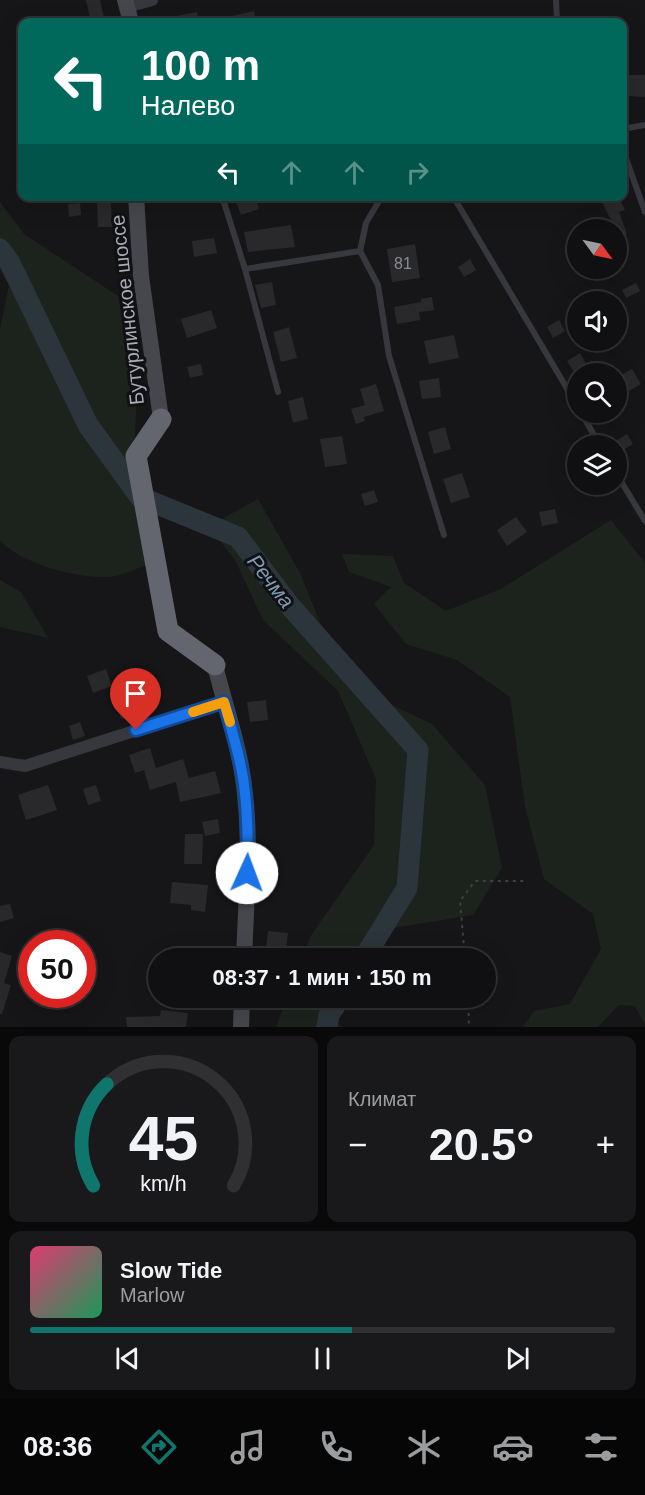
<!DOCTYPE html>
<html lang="ru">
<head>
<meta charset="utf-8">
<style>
	body { margin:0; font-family:Arial,sans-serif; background:#19191b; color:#f1f3f6; height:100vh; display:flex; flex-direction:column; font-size:22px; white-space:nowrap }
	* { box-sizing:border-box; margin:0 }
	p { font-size:20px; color:#9c9d9f }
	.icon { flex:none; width:33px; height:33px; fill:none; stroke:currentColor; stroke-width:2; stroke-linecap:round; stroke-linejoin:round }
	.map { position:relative; height:1027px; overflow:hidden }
	.sheet { display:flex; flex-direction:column; gap:9px; padding:9px; background:#09090a; flex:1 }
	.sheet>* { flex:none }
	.top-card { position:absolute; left:18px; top:18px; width:609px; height:183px; border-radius:12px; box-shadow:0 6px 24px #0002,0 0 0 2px #303032; background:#00695c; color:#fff; overflow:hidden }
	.needle { width:39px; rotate:123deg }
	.controls { position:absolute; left:567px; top:219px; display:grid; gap:12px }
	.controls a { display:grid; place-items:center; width:60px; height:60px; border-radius:50%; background:#101012; box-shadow:0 6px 24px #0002,0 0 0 2px #303032; font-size:30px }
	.speed { position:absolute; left:18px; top:930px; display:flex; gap:12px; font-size:30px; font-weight:700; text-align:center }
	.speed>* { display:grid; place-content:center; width:78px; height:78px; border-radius:50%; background:#101012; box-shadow:0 6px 24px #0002,0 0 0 2px #303032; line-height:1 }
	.speed .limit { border:9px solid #d22; background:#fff; color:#111 }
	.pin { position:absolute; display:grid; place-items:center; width:51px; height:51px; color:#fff; margin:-62px -26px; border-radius:50% 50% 50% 0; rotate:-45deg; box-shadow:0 0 6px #0007 }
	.pin .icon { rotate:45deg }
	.me { position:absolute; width:66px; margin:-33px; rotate:2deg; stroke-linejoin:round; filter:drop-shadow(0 0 4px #0008) }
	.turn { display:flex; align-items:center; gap:21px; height:126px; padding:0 24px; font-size:27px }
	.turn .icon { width:78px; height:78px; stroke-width:2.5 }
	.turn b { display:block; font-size:42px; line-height:51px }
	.lanes { display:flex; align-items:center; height:57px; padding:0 24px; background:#0003; justify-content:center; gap:30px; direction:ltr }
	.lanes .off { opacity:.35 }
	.big { font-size:45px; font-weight:700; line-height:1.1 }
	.sheet .widget { flex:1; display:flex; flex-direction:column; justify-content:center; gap:9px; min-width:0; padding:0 21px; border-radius:12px; background:#19191b }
	.sheet .dial { align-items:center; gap:0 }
	.dial svg { height:156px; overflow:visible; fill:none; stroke:#303032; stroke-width:7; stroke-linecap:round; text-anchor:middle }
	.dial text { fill:#f1f3f6; stroke:none }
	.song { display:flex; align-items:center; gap:18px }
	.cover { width:72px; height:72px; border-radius:9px; background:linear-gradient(135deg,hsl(340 70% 55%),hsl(150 70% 35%)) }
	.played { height:6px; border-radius:3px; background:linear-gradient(90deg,#0f766e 55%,#303032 55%) }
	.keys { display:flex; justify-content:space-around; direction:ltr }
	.heat { display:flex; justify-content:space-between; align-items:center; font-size:33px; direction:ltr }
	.sheet .tiles { flex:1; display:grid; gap:9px; grid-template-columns:1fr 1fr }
	.widget:last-child { grid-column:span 2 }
	.trip { position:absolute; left:148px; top:948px; width:348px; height:60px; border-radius:30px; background:#101012; box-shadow:0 6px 24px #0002,0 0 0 2px #303032; font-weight:700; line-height:60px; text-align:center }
	.tabs { display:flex; height:96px; justify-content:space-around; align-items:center; background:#060607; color:#9c9d9f }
	.tabs .icon { width:42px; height:42px }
	.tabs .on { color:#0f766e }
	.tabs b { font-size:27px; color:#f1f3f6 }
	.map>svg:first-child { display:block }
	.green { fill:#1c231d }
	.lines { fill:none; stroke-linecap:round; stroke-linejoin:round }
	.river { stroke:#2c353c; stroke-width:21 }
	.building { fill:#29292c }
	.path { stroke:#3d3f44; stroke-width:2; stroke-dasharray:3 4.5; stroke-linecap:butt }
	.lane { stroke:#37383d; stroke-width:6 }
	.street { stroke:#37383d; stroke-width:12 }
	.secondary { stroke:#45474d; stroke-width:16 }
	.highway { stroke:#63666e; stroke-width:21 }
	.route-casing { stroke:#114b97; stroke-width:15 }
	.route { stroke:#1a73e8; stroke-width:10 }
	.slow { stroke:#f59e0b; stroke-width:10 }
	.labels { text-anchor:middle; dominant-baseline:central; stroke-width:6; stroke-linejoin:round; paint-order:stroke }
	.number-label { font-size:16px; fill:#888b94 }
	.street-label { font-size:20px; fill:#a8adb8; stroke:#111113 }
	.water-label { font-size:21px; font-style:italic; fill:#7f9bb3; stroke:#111113 }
</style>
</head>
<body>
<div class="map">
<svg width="645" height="1027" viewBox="0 0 645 1027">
	<rect width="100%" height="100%" fill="#161618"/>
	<g class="green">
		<path d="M0 202 24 234 118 296 137 391 134 456 150 564C137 568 122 576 109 577 75 578 25 565 0 541V329L9 285 0 270Z"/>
		<path d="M258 499 300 573 332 653 367 693 432 724 485 785 502 868 473 915 381 930 364 958H302L310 937 374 845 376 779 338 691 263 620 236 562 209 526Z"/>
		<path d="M611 520 645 563V1025L635 1006 619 1005 598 1027H523L534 1011 570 1004 601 949 593 914 544 879 525 807 510 697 457 660 406 644 374 604 391 587 349 572 342 554 393 556 404 583 446 611 501 589Z"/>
		<path d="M0 580 21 592 48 638 0 627Z"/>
		<path d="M287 998H340L329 1015 342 1027H276Z"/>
	</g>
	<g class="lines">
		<g class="river">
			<path d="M0 249 10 263 88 425 140 497 238 537 290 606 418 750 407 888 364 958"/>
			<path d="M327 1027 329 1015 340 998"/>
		</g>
	</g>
	<g class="building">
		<path d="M86 0H100L105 22H91Z"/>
		<path d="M254 11 256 22H219V19Z"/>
		<path d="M197 12 199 22H166V18Z"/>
		<path d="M628 75H645V97L628 96Z"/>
		<path d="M234 196H255L259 209 241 215Z"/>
		<path d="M599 196H618L625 210 619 212 627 234 616 238V230Z"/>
		<path d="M111 202 112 227H98L97 203Z"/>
		<path d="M80 203 81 215 69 217 68 204Z"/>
		<path d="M291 225 295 247 248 252 244 232Z"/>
		<path d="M214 238 217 253 194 257 192 241Z"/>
		<path d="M578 241V252L567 254 565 244Z"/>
		<path d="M415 244 420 278 392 282 387 249Z"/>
		<path d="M470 259 476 270 464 277 458 267Z"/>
		<path d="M272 282 276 305 261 308 255 285Z"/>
		<path d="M636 283 640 291 626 298 622 290Z"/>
		<path d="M432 297 434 310 419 312 420 320 397 324 394 307 421 302V299Z"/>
		<path d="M211 310 217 328 187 338 181 319Z"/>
		<path d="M559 320 565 331 553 338 547 327Z"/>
		<path d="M289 327 297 358 281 362 273 332Z"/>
		<path d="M454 335 459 358 429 364 424 341Z"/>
		<path d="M580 353 589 369 582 374H578L577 377 567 361Z"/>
		<path d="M605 363 611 374H587Z"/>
		<path d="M201 364 203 375 190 378 187 367Z"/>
		<path d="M632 369 641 384 629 391 620 376Z"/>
		<path d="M439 378 441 397 422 399 419 381Z"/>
		<path d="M376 384 384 411 364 417 365 421 356 424 351 409 365 405 360 389Z"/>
		<path d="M303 397 308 419 293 423 288 401Z"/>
		<path d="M445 427 451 449 434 454 428 432Z"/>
		<path d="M627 434 633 444 620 452 614 442Z"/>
		<path d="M342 436 347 464 325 467 320 439Z"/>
		<path d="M462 473 470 497 451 503 443 479Z"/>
		<path d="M374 490 378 502 365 506 361 494Z"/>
		<path d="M555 509 558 523 542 526 539 512Z"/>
		<path d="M516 517 527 532 507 546 497 530Z"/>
		<path d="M106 669 112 686 93 693 87 676Z"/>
		<path d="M136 690 143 712 121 719 114 698Z"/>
		<path d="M266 700 268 720 250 722 247 702Z"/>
		<path d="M80 722 85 736 73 740 69 726Z"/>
		<path d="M150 748 156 768 183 759 189 778 215 771 221 793 180 802 176 782 150 790 144 770 135 773 129 755Z"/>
		<path d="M48 785 57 810 26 820 18 795Z"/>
		<path d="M96 785 101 801 88 805 83 789Z"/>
		<path d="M218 819 220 833 205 836 202 822Z"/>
		<path d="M185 834H203L202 864H184Z"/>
		<path d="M172 882 208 885 205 912 191 910V905L170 903Z"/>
		<path d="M10 904 14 918 0 922V906Z"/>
		<path d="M268 931 288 933 285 958H265Z"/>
		<rect x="164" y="949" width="12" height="9"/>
		<path d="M0 952 12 956 4 983 11 985 2 1014H0Z"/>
		<path d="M161 1010 188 1013 186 1027H127L126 1017 160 1016Z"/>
	</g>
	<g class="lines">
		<g class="path">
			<path d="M465 958 460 901 475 881H526"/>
			<path d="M468 998 469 1027"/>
		</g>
		<g class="lane">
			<path d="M556 0 557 22"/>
			<path d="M622 129 645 125"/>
			<path d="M622 147 645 212"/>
			<path d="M222 196 245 269 360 251 366 223 382 196"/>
			<path d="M453 196 578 407"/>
			<path d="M360 251 378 285 389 356 444 535"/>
			<path d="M245 269 278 392"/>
			<path d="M581 412 600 446"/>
			<path d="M616 473 645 521"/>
		</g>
		<g class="street">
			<path d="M127 7 152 0"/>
			<path d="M0 762 25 766 224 702"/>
		</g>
		<g class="secondary">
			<path d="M125 0 131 22"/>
			<path d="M136 196 141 276 161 419"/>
			<path d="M215 665C225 707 241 750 245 794 251 848 246 904 244 958"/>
			<path d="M241 1027 242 998"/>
		</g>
		<path class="highway" d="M161 419 136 456 168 631 215 665"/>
	</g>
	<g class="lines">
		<defs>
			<path id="route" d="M136 730 224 702C232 732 242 762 245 793 248 820 248 846 247 873"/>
		</defs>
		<use href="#route" class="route-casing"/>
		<use href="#route" class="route"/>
		<path class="slow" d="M193 712 224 702 230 722"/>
	</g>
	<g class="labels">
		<g class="number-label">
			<text x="403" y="263">81</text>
		</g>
		<g class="street-label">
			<text transform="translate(127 310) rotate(-96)">Бутурлинское шоссе</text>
		</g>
		<g class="water-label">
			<text transform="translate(271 581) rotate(52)">Речма</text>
		</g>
	</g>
</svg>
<div class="controls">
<a><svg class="needle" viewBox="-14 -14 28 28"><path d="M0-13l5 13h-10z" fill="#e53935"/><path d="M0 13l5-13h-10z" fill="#9c9d9f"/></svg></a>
<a><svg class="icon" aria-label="sound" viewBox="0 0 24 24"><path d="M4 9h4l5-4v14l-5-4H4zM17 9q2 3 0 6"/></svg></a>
<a><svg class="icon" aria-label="search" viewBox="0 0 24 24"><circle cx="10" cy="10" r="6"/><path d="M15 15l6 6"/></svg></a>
<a><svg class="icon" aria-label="layers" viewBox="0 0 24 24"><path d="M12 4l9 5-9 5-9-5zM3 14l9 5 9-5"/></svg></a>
</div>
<div class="speed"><div class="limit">50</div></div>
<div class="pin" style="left:136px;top:730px;background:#d93025"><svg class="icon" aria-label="arrive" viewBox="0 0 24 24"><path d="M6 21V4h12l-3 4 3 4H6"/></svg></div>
<svg class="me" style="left:247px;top:873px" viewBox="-20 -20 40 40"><circle r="19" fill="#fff"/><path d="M0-13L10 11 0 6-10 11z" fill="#1a73e8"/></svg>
<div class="trip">08:37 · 1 мин · 150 m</div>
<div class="top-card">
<div class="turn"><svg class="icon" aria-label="left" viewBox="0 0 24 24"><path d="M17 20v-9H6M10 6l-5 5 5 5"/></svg><div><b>100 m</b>Налево</div></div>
<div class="lanes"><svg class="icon" aria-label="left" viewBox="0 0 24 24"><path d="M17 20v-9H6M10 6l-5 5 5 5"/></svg><svg class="icon off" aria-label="ahead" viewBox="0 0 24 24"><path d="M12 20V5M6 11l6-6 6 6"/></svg><svg class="icon off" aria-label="ahead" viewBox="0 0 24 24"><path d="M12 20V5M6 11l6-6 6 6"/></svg><svg class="icon off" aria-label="right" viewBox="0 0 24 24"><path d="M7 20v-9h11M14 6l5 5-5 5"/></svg></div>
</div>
</div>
<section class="sheet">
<div class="tiles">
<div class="widget dial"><svg viewBox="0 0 100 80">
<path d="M14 69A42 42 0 1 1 86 69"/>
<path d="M14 69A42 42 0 0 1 21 17" stroke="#0f766e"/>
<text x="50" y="56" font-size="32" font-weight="700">45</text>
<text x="50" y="72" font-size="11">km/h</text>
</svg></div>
<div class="widget"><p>Климат</p>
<div class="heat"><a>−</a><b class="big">20.5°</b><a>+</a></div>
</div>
<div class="widget">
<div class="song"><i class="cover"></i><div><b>Slow Tide</b><p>Marlow</p></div></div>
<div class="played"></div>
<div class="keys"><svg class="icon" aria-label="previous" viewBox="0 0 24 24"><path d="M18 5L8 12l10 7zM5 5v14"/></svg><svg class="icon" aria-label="pause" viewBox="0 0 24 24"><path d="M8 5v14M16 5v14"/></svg><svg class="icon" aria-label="next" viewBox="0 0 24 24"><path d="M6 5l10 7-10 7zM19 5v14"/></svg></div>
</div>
</div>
</section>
<nav class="tabs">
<b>08:36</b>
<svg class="icon on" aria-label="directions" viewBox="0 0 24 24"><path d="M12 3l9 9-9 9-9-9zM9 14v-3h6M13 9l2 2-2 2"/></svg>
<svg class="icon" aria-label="music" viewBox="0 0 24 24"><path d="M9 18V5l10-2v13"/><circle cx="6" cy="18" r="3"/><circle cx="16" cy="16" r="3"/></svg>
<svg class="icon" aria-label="phone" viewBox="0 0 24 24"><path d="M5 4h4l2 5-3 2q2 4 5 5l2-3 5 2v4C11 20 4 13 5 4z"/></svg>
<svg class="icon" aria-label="climate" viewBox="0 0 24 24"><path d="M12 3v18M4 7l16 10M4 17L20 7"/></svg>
<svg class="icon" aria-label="car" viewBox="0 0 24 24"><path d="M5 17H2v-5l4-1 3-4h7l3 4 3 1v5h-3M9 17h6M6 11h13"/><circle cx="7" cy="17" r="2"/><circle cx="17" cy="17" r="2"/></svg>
<svg class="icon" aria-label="filters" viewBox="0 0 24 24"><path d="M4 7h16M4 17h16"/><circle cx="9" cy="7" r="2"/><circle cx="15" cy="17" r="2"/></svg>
</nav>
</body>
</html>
